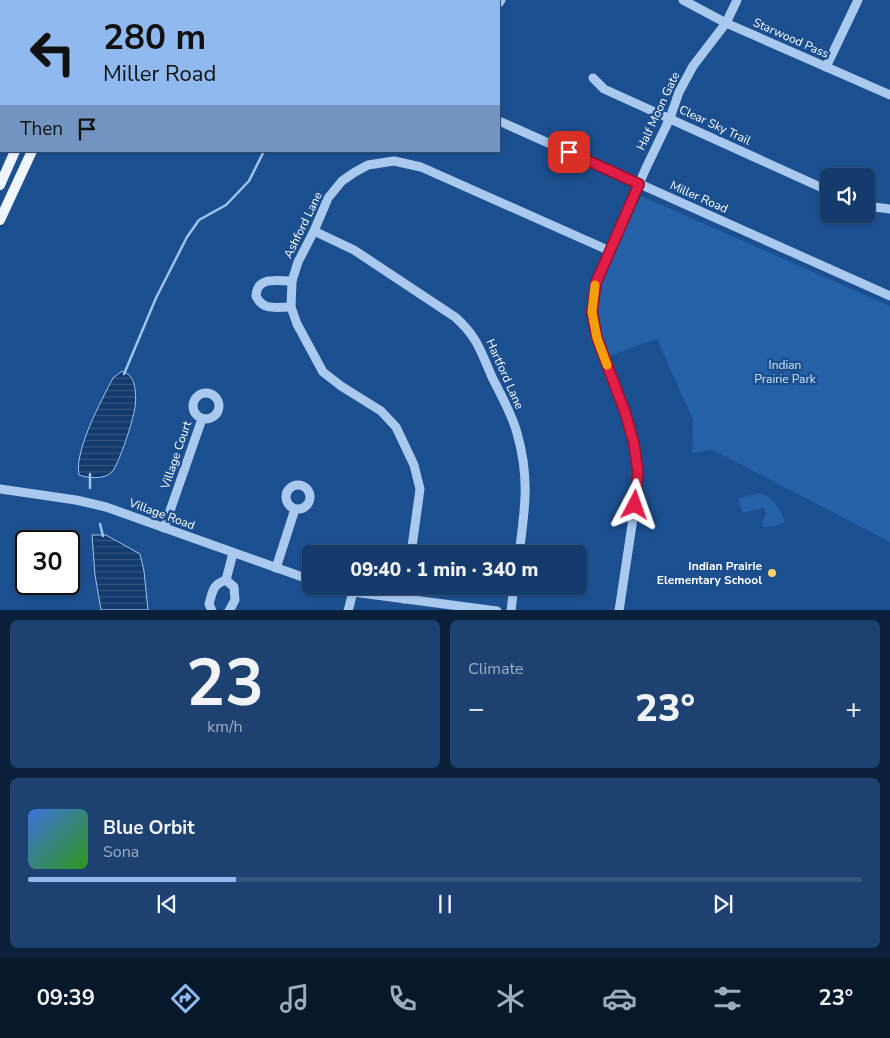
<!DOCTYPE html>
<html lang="en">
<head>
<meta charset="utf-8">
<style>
	body { margin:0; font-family:"Nunito Sans",sans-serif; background:#1d4271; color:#f1f3f6; height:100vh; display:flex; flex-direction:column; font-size:19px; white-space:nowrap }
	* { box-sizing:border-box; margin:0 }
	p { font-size:16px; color:#9dadc1 }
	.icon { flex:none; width:28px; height:28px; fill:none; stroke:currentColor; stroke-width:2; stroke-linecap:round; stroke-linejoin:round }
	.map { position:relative; height:610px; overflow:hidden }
	.sheet { display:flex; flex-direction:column; gap:10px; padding:10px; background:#0b203b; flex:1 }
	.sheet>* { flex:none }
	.top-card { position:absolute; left:0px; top:0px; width:500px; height:152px; box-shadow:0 1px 4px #0004,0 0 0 1px #33557e; background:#90b9f0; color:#111; overflow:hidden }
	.fabs { position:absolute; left:820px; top:168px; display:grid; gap:10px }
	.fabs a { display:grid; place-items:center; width:55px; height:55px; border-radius:8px; background:#143b6b; box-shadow:0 1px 4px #0004,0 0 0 1px #33557e; font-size:25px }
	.speed { position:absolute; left:15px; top:530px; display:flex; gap:10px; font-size:25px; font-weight:700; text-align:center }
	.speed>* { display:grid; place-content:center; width:65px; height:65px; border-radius:50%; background:#143b6b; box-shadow:0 1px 4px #0004,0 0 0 1px #33557e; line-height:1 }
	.speed .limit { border:2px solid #111; border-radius:8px; background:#fff; color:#111 }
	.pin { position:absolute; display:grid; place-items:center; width:42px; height:42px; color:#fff; margin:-21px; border-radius:10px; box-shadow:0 2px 8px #0006 }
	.me { position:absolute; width:55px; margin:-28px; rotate:4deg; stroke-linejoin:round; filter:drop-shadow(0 0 4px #0008) }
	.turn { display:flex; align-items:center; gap:18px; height:105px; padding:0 20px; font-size:22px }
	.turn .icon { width:65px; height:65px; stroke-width:2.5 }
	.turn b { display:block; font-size:35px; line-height:42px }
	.then { display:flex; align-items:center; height:48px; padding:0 20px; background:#0003; gap:10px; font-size:19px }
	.big { font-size:38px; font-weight:800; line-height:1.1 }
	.sheet .card { flex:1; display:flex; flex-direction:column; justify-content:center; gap:8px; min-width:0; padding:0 18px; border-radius:8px; background:#1d4271 }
	.sheet .dial { align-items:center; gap:0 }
	.dial b { font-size:65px; line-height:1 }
	.song { display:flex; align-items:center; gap:15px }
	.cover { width:60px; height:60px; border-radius:8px; background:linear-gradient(135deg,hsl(220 70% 55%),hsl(110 70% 35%)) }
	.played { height:5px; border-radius:2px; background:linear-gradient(90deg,#90b9f0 25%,#33557e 25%) }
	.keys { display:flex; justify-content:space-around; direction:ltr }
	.heat { display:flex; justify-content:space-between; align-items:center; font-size:28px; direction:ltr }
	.sheet .tiles { flex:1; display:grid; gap:10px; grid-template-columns:1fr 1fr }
	.card:last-child { grid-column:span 2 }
	.trip { position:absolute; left:302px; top:545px; width:285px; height:50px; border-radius:8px; background:#143b6b; box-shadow:0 1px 4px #0004,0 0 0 1px #33557e; font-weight:800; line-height:50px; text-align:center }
	.dock { display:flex; height:80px; justify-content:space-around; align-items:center; background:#08182b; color:#9dadc1 }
	.dock .icon { width:35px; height:35px }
	.dock .on { color:#90b9f0 }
	.dock b { font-size:22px; color:#f1f3f6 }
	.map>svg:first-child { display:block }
	.park { fill:#2461a8 }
	.water { fill:url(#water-rules); stroke:#9cc4f0 }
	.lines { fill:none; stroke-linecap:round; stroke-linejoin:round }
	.stream { stroke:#9cc4f0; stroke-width:2.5 }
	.minor { stroke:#a9c9ee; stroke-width:9 }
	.major { stroke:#f0f6ff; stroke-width:10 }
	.route-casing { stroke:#92132f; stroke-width:12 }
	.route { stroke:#e11d48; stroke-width:9 }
	.slow { stroke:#f59e0b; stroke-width:9 }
	.poi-dot { fill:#ffd166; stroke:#1b4f8f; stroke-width:2 }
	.labels { text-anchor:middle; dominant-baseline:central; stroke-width:5; stroke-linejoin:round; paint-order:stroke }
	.street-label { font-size:12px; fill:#fff; stroke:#1b4f8f }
	.park-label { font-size:12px; fill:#cfe3fa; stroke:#1b4f8f }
	.poi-label { font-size:12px; font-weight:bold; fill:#fff; stroke:#1b4f8f; text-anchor:end }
</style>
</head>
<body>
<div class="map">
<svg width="890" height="611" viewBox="0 0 890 611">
	<defs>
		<pattern id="water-rules" width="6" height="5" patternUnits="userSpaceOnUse" patternTransform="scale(1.25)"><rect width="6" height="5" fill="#123a6d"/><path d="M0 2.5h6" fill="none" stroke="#365883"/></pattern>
	</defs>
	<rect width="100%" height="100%" fill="#1b4f8f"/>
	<g class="park">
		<path d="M641 196 890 306V542L713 450 692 453 693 420 657 339 609 356 601 333 598 309 600 286Z"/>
		<path d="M758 493C772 495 781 510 785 522L773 526 764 527 762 522 766 513 763 508 743 513 738 499Z"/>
	</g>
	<g class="water">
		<path d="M122 371C127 373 133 377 134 384 136 390 136 401 135 407 134 418 119 464 112 472 104 480 88 478 79 475 74 451 101 401 113 378Z"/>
		<path d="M92 535H106L140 554 144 571 148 610H101L95 575Z"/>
		<path d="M74 543H76L80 572 77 575 73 573 71 559V546Z"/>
	</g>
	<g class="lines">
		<g class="stream">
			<path d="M152 0 156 1"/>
			<path d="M124 374 156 298 187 237 199 220 226 205 249 181 264 151"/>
			<path d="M90 488V474"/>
			<path d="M100 524 103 536"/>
		</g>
		<g class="minor">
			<path d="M225 0 228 1"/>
			<path d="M396 0 397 1"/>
			<path d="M683 0 726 23 890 95"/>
			<path d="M57 1V0"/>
			<path d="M322 1 323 0"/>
			<path d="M499 3 501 0"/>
			<path d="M826 67 858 0"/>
			<path d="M593 78 604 89 829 191"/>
			<path d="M499 121 890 296"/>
			<path d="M0 126 1 123"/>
			<path d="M866 206 890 209"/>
			<path d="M314 231 354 250 455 317C477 336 481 352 492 377 501 395 512 414 517 433 530 478 525 509 519 554"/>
			<path d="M291 307C276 307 263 311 256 296 257 276 277 281 292 281"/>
			<circle cx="206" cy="406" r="13"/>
			<circle cx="298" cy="497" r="12"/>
			<path d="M0 489 76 500 106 507 311 580"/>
			<path d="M164 528 202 419"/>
			<path d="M411 554 420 489 414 465 396 427 381 411 341 386 323 372 297 324 291 307 292 281 298 262 314 231 328 198 342 181 355 172 368 165 394 161 421 167 610 251"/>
			<path d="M276 568 295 509"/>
			<path d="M226 580 234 587 235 600 229 611"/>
			<path d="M226 580 233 553"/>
			<path d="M332 586 353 592 497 611"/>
			<path d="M404 599 406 586"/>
			<path d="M212 611 209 604C213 591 212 585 226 580"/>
			<path d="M348 611 353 592"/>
			<path d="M511 611 514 586"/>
			<path d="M619 611 635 505 638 472 634 445 625 415 597 338 593 312 596 283 646 168 670 118 679 92 693 66 726 23 737 0"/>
		</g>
		<g class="major">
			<path d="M83 1 84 0"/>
			<path d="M99 1 100 0"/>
			<path d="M0 185 15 151"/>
			<path d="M0 220 32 151"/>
		</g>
	</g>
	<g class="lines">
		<defs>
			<path id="route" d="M569 152 639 184 596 283 592 312 597 338 626 415 634 444 638 472 635 505"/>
		</defs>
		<use href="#route" class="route-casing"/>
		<use href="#route" class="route"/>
		<path class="slow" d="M595 285 592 312 597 338 607 365"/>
	</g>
	<circle class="poi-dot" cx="772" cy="573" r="5"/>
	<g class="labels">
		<g class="street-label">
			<text transform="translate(791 38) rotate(24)">Starwood Pass</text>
			<text transform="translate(658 111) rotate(-65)">Half Moon Gate</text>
			<text transform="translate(715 125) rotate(25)">Clear Sky Trail</text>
			<text transform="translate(699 197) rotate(24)">Miller Road</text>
			<text transform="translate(303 225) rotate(-64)">Ashford Lane</text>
			<text transform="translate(505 374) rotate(66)">Hartford Lane</text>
			<text transform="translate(176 455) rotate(-71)">Village Court</text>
			<text transform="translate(162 514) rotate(20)">Village Road</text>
		</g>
		<g class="park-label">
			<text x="785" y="365">Indian<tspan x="785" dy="14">Prairie Park</tspan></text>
		</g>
		<g class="poi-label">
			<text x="762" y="566">Indian Prairie<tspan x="762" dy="14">Elementary School</tspan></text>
		</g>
	</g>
</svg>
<div class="fabs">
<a><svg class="icon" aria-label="sound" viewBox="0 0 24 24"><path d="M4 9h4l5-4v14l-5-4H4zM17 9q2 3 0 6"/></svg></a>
</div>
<div class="speed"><div class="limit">30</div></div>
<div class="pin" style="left:569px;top:152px;background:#d93025"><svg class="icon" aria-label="arrive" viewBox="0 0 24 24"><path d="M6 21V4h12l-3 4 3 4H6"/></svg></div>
<svg class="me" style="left:635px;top:505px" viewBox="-20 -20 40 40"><path d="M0-17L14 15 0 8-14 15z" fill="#e11d48" stroke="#fff" stroke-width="4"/></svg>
<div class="trip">09:40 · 1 min · 340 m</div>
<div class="top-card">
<div class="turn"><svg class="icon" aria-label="left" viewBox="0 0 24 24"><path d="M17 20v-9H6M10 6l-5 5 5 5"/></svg><div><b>280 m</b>Miller Road</div></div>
<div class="then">Then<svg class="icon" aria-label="arrive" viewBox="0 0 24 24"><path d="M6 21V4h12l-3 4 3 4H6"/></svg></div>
</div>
</div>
<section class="sheet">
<div class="tiles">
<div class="card dial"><b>23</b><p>km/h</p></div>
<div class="card"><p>Climate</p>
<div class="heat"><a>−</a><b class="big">23°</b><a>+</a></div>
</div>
<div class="card">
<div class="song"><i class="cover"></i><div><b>Blue Orbit</b><p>Sona</p></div></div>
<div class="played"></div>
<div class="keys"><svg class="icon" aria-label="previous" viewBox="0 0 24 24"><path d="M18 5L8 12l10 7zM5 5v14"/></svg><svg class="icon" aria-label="pause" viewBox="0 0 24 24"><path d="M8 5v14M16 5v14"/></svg><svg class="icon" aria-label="next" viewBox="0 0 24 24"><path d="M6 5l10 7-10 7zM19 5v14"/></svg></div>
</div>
</div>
</section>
<nav class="dock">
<b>09:39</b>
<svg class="icon on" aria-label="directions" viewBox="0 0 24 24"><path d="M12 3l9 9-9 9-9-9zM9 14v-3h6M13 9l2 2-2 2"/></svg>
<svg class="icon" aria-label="music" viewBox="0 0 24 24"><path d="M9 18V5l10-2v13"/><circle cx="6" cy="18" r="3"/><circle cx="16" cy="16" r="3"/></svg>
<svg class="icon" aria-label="phone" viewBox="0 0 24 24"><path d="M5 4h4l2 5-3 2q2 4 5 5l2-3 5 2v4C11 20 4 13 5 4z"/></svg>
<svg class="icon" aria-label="climate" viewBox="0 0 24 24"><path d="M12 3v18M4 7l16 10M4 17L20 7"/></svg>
<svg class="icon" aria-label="car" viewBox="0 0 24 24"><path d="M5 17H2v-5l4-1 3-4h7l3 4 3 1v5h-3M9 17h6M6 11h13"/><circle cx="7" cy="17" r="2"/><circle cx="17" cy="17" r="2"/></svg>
<svg class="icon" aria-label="filters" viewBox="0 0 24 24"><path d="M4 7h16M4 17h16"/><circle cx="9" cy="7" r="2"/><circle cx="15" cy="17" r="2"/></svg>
<b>23°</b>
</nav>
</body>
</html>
